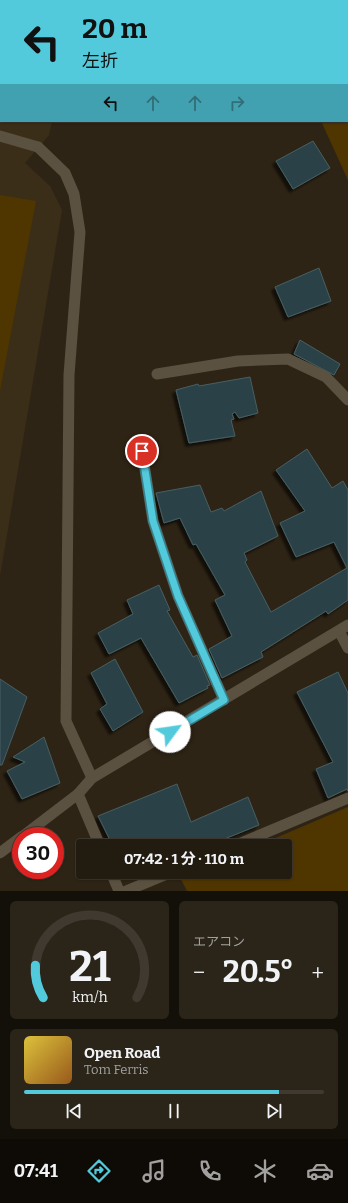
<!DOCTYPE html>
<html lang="ja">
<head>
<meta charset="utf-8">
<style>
	body { margin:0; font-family:Bitter,"Noto Sans JP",serif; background:#2a2419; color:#f1f3f6; height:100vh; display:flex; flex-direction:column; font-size:15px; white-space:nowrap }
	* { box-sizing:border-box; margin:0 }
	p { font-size:13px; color:#a2a19f }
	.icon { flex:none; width:22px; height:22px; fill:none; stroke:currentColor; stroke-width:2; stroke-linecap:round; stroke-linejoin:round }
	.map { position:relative; height:891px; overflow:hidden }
	.drawer { display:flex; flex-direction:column; gap:10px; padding:10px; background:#130f09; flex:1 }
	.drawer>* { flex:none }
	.banner { position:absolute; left:0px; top:0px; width:348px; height:122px; box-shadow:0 1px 3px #0004,0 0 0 1px #3f3930; background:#53cadc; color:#111; overflow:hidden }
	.speed { position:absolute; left:12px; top:827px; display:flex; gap:8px; font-size:20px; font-weight:700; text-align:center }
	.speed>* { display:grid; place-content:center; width:52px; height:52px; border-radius:50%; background:#221b10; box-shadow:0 1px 3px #0004,0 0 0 1px #3f3930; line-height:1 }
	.speed .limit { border:6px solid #d22; background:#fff; color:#111 }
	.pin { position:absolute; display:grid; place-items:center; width:34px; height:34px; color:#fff; margin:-17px; border:2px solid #fff; border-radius:50%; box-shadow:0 1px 4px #0007 }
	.me { position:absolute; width:44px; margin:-22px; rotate:59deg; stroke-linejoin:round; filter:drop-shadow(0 0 3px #0008) }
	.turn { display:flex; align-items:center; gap:14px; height:84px; padding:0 16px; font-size:18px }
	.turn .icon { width:52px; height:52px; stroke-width:2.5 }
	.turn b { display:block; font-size:28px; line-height:34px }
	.lanes { display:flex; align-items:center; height:38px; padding:0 16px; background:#0003; justify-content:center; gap:20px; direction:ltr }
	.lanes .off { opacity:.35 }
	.big { font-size:30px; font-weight:700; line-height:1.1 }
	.drawer .widget { flex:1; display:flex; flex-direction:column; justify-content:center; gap:6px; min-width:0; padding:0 14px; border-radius:6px; background:#2a2419 }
	.drawer .dial { align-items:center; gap:0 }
	.dial svg { height:104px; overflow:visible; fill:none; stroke:#3f3930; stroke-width:7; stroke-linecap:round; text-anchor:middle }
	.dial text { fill:#f1f3f6; stroke:none }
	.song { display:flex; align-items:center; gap:12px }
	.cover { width:48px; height:48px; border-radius:6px; background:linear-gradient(135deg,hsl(50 70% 55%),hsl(30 70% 35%)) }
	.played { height:4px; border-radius:2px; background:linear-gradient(90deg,#53cadc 85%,#3f3930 85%) }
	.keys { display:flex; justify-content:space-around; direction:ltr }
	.heat { display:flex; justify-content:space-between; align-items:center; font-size:22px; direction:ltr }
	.drawer .tiles { flex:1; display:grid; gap:10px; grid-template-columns:1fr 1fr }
	.widget:last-child { grid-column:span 2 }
	.trip { position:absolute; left:76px; top:839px; width:216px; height:40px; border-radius:4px; background:#221b10; box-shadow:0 1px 3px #0004,0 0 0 1px #3f3930; font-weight:700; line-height:40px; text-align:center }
	.tabs { display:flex; height:64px; justify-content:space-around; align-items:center; background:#0e0b06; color:#a2a19f }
	.tabs .icon { width:28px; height:28px }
	.tabs .current { color:#53cadc }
	.tabs b { font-size:18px; color:#f1f3f6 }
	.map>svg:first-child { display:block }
	.built { fill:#3b2e18 }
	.green { fill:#4f3500 }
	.building { fill:#2b4246; stroke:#475f63; filter:url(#shadow) }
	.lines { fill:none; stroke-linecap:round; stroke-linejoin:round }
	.service { stroke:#5b5140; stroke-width:11 }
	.minor { stroke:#5b5140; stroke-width:11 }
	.route-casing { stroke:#36838f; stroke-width:10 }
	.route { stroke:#53cadc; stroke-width:7 }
</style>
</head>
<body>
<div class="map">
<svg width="348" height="891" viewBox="0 0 348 891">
	<defs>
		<filter id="shadow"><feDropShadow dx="-3.5" dy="3.5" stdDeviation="1" flood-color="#0009"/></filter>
	</defs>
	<rect width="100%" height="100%" fill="#2e2415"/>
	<path class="built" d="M0 38 1 121H52L49 135 25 163 50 186 62 210 0 576Z"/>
	<g class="green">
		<path d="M319 0H348V180L321 121H347V1Z"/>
		<path d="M0 195 36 201 0 391Z"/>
		<path d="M348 807V891H187L181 879 197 872H285V846H257Z"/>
	</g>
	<g class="building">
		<path d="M313 141 330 168 293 189 276 161Z"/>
		<path d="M319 268 331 301 288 317 275 287Z"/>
		<path d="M300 340 340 364 334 375 294 354Z"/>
		<path d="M250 377 258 413 239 418 235 412 232 414 234 419 231 420 235 436 189 443 176 390 198 384 199 386Z"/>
		<path d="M307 449 332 488 343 481 348 490V600L328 614 326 611 261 652 263 657 222 678 209 649 232 636 215 600 225 595 196 544 193 545 180 518 164 523 156 493 200 485 211 512 222 508 224 511 261 491 278 536 244 553 247 560 245 562 271 612 347 568 334 542 296 557 280 523 305 511 276 470Z"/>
		<path d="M159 585 170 610 167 611 193 657 197 655 210 685 207 686 208 688 179 703 141 638 109 654 98 633 133 614 127 600Z"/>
		<path d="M115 659 143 712 113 731 100 709 107 704 91 673Z"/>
		<path d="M338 672 348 693V791L347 789 328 798 316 769 333 762 297 692Z"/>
		<path d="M0 679 27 697 2 765H0Z"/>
		<path d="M44 737 60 783 22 799 7 771 25 762 13 757Z"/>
		<path d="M177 784 191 822 248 797 259 825 207 846H113L98 816Z"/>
	</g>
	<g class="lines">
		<g class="service">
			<path d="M0 136 38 147"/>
			<path d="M157 374 238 361 288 359 326 377 348 400"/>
			<path d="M142 451 153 521 178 596 224 700"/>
		</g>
		<g class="minor">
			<path d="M38 147 65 173 74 194 80 232 69 375 66 721 92 778"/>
			<path d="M339 631 348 648"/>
			<path d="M78 794 100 846"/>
			<path d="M23 836 78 794 92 778 348 625"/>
			<path d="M234 846 348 798"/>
			<path d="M0 853 21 837"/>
			<path d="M111 872 119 891"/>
			<path d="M126 891 172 872"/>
		</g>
	</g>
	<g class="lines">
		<defs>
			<path id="route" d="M142 451 153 521 178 596 224 700 170 732"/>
		</defs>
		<use href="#route" class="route-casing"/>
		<use href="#route" class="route"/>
	</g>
</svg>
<div class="speed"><div class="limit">30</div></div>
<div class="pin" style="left:142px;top:451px;background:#d93025"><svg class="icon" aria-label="arrive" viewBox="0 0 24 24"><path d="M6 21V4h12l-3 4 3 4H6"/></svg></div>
<svg class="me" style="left:170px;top:732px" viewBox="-20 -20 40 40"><circle r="19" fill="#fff"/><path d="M0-13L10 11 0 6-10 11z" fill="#53cadc"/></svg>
<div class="trip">07:42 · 1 分 · 110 m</div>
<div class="banner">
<div class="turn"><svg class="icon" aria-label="left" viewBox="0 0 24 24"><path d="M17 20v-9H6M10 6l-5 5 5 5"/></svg><div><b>20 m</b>左折</div></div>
<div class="lanes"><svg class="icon" aria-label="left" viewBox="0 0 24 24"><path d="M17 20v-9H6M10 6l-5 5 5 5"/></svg><svg class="icon off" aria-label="ahead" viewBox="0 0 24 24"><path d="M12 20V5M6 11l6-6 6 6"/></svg><svg class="icon off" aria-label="ahead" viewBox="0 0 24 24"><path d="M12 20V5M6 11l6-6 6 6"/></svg><svg class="icon off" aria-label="right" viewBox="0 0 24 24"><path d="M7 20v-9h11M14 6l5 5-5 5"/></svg></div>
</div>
</div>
<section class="drawer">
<div class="tiles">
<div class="widget dial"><svg viewBox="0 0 100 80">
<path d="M14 69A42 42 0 1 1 86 69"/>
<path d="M14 69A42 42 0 0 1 8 44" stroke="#53cadc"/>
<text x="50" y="56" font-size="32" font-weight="700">21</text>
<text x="50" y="72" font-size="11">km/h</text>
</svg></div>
<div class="widget"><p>エアコン</p>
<div class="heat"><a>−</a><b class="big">20.5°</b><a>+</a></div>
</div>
<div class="widget">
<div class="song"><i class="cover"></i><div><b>Open Road</b><p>Tom Ferris</p></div></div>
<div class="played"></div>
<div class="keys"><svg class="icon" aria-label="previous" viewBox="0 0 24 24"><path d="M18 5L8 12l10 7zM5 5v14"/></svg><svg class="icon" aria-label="pause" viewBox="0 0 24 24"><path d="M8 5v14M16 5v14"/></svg><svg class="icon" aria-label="next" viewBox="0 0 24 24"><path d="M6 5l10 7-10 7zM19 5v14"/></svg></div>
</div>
</div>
</section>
<nav class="tabs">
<b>07:41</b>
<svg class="icon current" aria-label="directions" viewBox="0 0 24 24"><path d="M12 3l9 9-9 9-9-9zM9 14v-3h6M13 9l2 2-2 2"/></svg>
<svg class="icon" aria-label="music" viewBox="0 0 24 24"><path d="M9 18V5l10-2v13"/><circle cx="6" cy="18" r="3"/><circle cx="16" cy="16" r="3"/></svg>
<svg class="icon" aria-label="phone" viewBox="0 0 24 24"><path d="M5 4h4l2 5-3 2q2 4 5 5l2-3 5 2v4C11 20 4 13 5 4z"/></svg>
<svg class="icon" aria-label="climate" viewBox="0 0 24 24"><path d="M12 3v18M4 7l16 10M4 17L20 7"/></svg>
<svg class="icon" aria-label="car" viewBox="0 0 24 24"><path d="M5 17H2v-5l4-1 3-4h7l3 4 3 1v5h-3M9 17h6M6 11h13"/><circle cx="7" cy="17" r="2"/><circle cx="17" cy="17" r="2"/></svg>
</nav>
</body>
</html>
